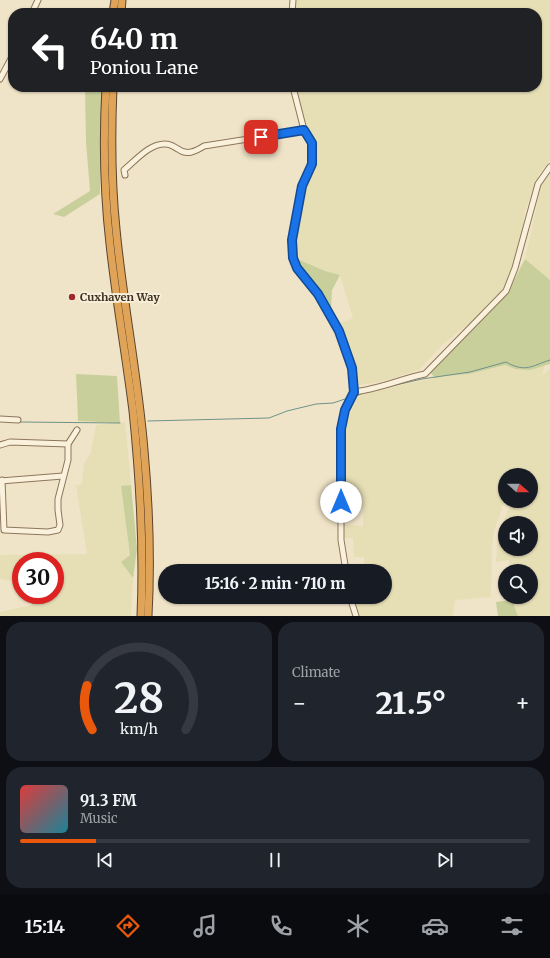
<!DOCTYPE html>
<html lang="en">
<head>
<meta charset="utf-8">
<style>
	body { margin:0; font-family:Merriweather,serif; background:#20242c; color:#f1f3f6; height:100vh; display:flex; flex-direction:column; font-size:15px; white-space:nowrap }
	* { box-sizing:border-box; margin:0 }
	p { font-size:13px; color:#9ea1a6 }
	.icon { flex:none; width:22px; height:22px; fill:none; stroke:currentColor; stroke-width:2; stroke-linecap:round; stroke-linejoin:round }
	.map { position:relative; height:616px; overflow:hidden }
	.side { display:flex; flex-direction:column; gap:6px; padding:6px; background:#0d0f14; flex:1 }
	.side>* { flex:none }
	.top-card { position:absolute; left:8px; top:8px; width:534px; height:84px; border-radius:16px; box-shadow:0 1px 3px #0004; background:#202124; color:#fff; overflow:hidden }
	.needle { width:26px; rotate:111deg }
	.tools { position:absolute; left:498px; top:468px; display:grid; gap:8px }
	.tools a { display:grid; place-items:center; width:40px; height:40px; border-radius:50%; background:#171b24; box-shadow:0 1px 3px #0004; font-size:20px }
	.speed { position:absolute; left:12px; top:552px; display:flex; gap:8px; font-size:20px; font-weight:700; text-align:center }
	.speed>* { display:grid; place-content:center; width:52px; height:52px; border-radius:50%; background:#171b24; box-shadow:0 1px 3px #0004; line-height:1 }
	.speed .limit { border:6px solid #d22; background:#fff; color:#111 }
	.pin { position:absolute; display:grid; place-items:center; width:34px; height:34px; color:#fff; margin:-17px; border-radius:8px; box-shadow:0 2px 6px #0006 }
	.me { position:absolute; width:44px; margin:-22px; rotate:0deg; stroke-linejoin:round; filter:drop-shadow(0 0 3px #0008) }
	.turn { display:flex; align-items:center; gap:14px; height:84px; padding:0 16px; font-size:18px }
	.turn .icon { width:52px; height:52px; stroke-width:2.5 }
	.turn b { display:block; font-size:28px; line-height:34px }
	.big { font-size:30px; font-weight:800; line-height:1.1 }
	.side .card { flex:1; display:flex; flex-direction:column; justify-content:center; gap:6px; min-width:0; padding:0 14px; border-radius:16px; background:#20242c }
	.side .dial { align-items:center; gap:0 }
	.dial svg { height:104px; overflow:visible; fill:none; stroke:#363941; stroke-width:7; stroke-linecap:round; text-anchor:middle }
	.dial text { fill:#f1f3f6; stroke:none }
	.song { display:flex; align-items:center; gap:12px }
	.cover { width:48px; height:48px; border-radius:6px; background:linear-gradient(135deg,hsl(0 70% 55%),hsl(190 70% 35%)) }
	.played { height:4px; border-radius:2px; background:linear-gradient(90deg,#ea580c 15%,#363941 15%) }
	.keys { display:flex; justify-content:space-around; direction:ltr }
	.heat { display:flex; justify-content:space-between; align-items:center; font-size:22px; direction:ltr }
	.side .tiles { flex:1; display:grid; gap:6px; grid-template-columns:1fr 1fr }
	.card:last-child { grid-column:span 2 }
	.trip { position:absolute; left:158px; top:564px; width:234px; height:40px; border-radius:20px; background:#171b24; box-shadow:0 1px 3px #0004; font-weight:800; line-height:40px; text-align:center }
	.dock { display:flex; height:64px; justify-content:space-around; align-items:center; background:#090b0e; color:#9ea1a6 }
	.dock .icon { width:28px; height:28px }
	.dock .selected { color:#ea580c }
	.dock b { font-size:18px; color:#f1f3f6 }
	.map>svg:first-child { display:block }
	.farmland { fill:#e6deb5; fill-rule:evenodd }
	.green { fill:#c9cf9b }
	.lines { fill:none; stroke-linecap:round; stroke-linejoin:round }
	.stream { stroke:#6f938a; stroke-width:1 }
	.minor-casing { stroke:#8d765c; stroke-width:7 }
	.highway-casing { stroke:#5b4430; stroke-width:9 }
	.minor { stroke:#faf1dc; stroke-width:5 }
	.highway { stroke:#e0a458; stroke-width:7 }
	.route-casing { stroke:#114b97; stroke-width:10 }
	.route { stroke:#1a73e8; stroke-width:7 }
	.poi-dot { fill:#9e2a2b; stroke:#f7eed8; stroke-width:1.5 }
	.labels { text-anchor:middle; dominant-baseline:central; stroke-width:4; stroke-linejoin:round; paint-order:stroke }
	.poi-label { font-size:11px; font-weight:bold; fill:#3d2e20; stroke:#f7eed8; text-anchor:start }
</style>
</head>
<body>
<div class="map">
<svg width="550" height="616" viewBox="0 0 550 616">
	<rect width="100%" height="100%" fill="#f0e4c8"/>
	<g class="farmland">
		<path d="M295 0H550V161L539 174 525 211 522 236 507 282 502 292 488 304 476 318 442 345 419 370 380 382 359 385 348 350 338 324 353 318 340 275 325 271 295 258 293 238 305 185 313 165 314 143 306 129 296 87H537V13H294Z"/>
		<path d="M550 173V280L525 259 541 186Z"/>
		<path d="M505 365 515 369 530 370 545 365 542 376 550 368V616H518L511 597H531V571H509V560L496 562 497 545 501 527 511 503 508 501H531V475H505V500L494 531 492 546 491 597 455 600 453 616H359L352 597H385V571H365L364 557H354L353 538H344L343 524 363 526V509L361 506 344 504 345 427 357 398 369 392 444 376 469 374ZM505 523H531V549H505Z"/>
		<path d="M125 422 131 485 121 486 130 555 121 562 133 578 131 616H0V612L32 605V595H55V561H21V582L0 579V555L87 554 76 485 82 484 84 464 91 452 96 425Z"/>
	</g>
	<g class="green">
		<path d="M85 87H102L100 194 64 217 53 214 90 191 86 142Z"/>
		<path d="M295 258 325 271 340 275 332 290 331 309 319 289 300 268Z"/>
		<path d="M525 259 550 280V364L530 370 515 369 505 365 469 374 444 376 435 378 429 371 484 318 511 286Z"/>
		<path d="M76 374 117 376 120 423 78 421Z"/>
		<path d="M131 485 137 549 133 578 121 562 130 555 121 486Z"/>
		<path d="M512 600 518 616H498L496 602Z"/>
	</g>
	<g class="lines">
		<g class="stream">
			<path d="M387 387 422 379 470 372 506 362C526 373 531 366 550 360"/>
			<path d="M354 397 366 392"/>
			<path d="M148 421 269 418 287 411 316 404 333 403 348 398"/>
			<path d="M19 422 120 423"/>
		</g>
		<defs>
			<g id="minor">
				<path d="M32 13 38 0"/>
				<path d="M292 13 293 0"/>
				<path d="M0 79 13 55"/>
				<path d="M293 87 304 130 312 143V164L302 186 292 240 293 259 297 268 318 294 339 331 352 368 354 392 345 410 341 429V540L346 571"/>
				<path d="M125 175 124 170C136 160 150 143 166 144 171 144 174 147 178 149 187 156 196 151 204 146L304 130"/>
				<path d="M354 392C378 389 401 379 425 374L506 291 515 268 538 184 550 167"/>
				<path d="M0 419 18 420"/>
				<path d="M0 445 10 442 68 444"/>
				<path d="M2 480 4 530 48 532 58 530 60 525 58 510V499L68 460V444L77 430"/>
				<path d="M0 481 63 476"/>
				<path d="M350 597 356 616"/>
			</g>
			<g id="highway">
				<path d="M113 13 115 0"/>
				<path d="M121 13 122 0"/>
				<path d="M106 87C103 139 104 192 110 244 116 300 126 355 133 411 140 479 144 548 141 616"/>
				<path d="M113 87C111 134 111 181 116 229 123 303 138 376 144 450 149 505 151 561 148 616"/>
			</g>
		</defs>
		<use href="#minor" class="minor-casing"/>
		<use href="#highway" class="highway-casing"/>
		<use href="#minor" class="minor"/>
		<use href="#highway" class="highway"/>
	</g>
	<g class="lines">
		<defs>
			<path id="route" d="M261 137 304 130 312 143V164L302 186 292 240 293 258 297 268 318 294 339 331 352 368 354 392 345 410 341 429V502"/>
		</defs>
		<use href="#route" class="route-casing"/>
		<use href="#route" class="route"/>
	</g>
	<circle class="poi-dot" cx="72" cy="297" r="4"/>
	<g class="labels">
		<g class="poi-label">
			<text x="80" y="297">Cuxhaven Way</text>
		</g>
	</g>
</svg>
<div class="tools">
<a><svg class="needle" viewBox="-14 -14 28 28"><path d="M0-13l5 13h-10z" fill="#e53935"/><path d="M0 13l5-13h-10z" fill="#9ea1a6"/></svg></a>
<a><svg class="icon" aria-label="sound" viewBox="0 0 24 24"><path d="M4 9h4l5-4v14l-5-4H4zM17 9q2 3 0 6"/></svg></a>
<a><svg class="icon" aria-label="search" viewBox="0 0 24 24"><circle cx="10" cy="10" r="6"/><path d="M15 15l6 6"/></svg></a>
</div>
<div class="speed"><div class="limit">30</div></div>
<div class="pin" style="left:261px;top:137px;background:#d93025"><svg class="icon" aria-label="arrive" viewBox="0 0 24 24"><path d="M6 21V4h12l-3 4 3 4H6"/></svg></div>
<svg class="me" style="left:341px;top:502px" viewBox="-20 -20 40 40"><circle r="19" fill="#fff"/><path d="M0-13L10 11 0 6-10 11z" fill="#1a73e8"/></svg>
<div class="trip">15:16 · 2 min · 710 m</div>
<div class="top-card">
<div class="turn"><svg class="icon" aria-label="left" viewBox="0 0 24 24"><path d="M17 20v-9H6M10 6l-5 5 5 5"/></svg><div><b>640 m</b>Poniou Lane</div></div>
</div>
</div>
<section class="side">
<div class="tiles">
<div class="card dial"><svg viewBox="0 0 100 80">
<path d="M14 69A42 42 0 1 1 86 69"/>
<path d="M14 69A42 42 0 0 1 10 35" stroke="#ea580c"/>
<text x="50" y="56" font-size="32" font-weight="700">28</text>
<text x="50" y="72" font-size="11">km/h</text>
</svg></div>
<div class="card"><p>Climate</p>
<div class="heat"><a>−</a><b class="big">21.5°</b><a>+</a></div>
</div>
<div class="card">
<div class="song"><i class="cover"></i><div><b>91.3 FM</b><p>Music</p></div></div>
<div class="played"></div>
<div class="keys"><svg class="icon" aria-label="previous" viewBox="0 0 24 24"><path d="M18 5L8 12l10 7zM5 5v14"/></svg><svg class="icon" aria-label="pause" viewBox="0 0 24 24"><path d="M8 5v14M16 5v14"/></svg><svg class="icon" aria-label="next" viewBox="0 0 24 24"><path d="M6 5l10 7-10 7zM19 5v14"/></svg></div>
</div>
</div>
</section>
<nav class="dock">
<b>15:14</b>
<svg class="icon selected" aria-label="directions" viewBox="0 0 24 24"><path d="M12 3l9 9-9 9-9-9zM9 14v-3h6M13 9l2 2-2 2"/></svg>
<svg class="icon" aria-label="music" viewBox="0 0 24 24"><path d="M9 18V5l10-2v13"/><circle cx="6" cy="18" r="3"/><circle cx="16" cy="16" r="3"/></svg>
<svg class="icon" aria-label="phone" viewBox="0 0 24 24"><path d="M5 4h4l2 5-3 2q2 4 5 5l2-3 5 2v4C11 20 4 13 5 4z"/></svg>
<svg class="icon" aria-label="climate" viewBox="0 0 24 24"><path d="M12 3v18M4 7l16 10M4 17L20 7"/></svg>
<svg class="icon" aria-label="car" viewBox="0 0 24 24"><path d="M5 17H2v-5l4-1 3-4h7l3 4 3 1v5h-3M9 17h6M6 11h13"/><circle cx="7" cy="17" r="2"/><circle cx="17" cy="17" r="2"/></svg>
<svg class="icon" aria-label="filters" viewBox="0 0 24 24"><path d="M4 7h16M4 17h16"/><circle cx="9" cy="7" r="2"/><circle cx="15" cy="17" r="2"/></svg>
</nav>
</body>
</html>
